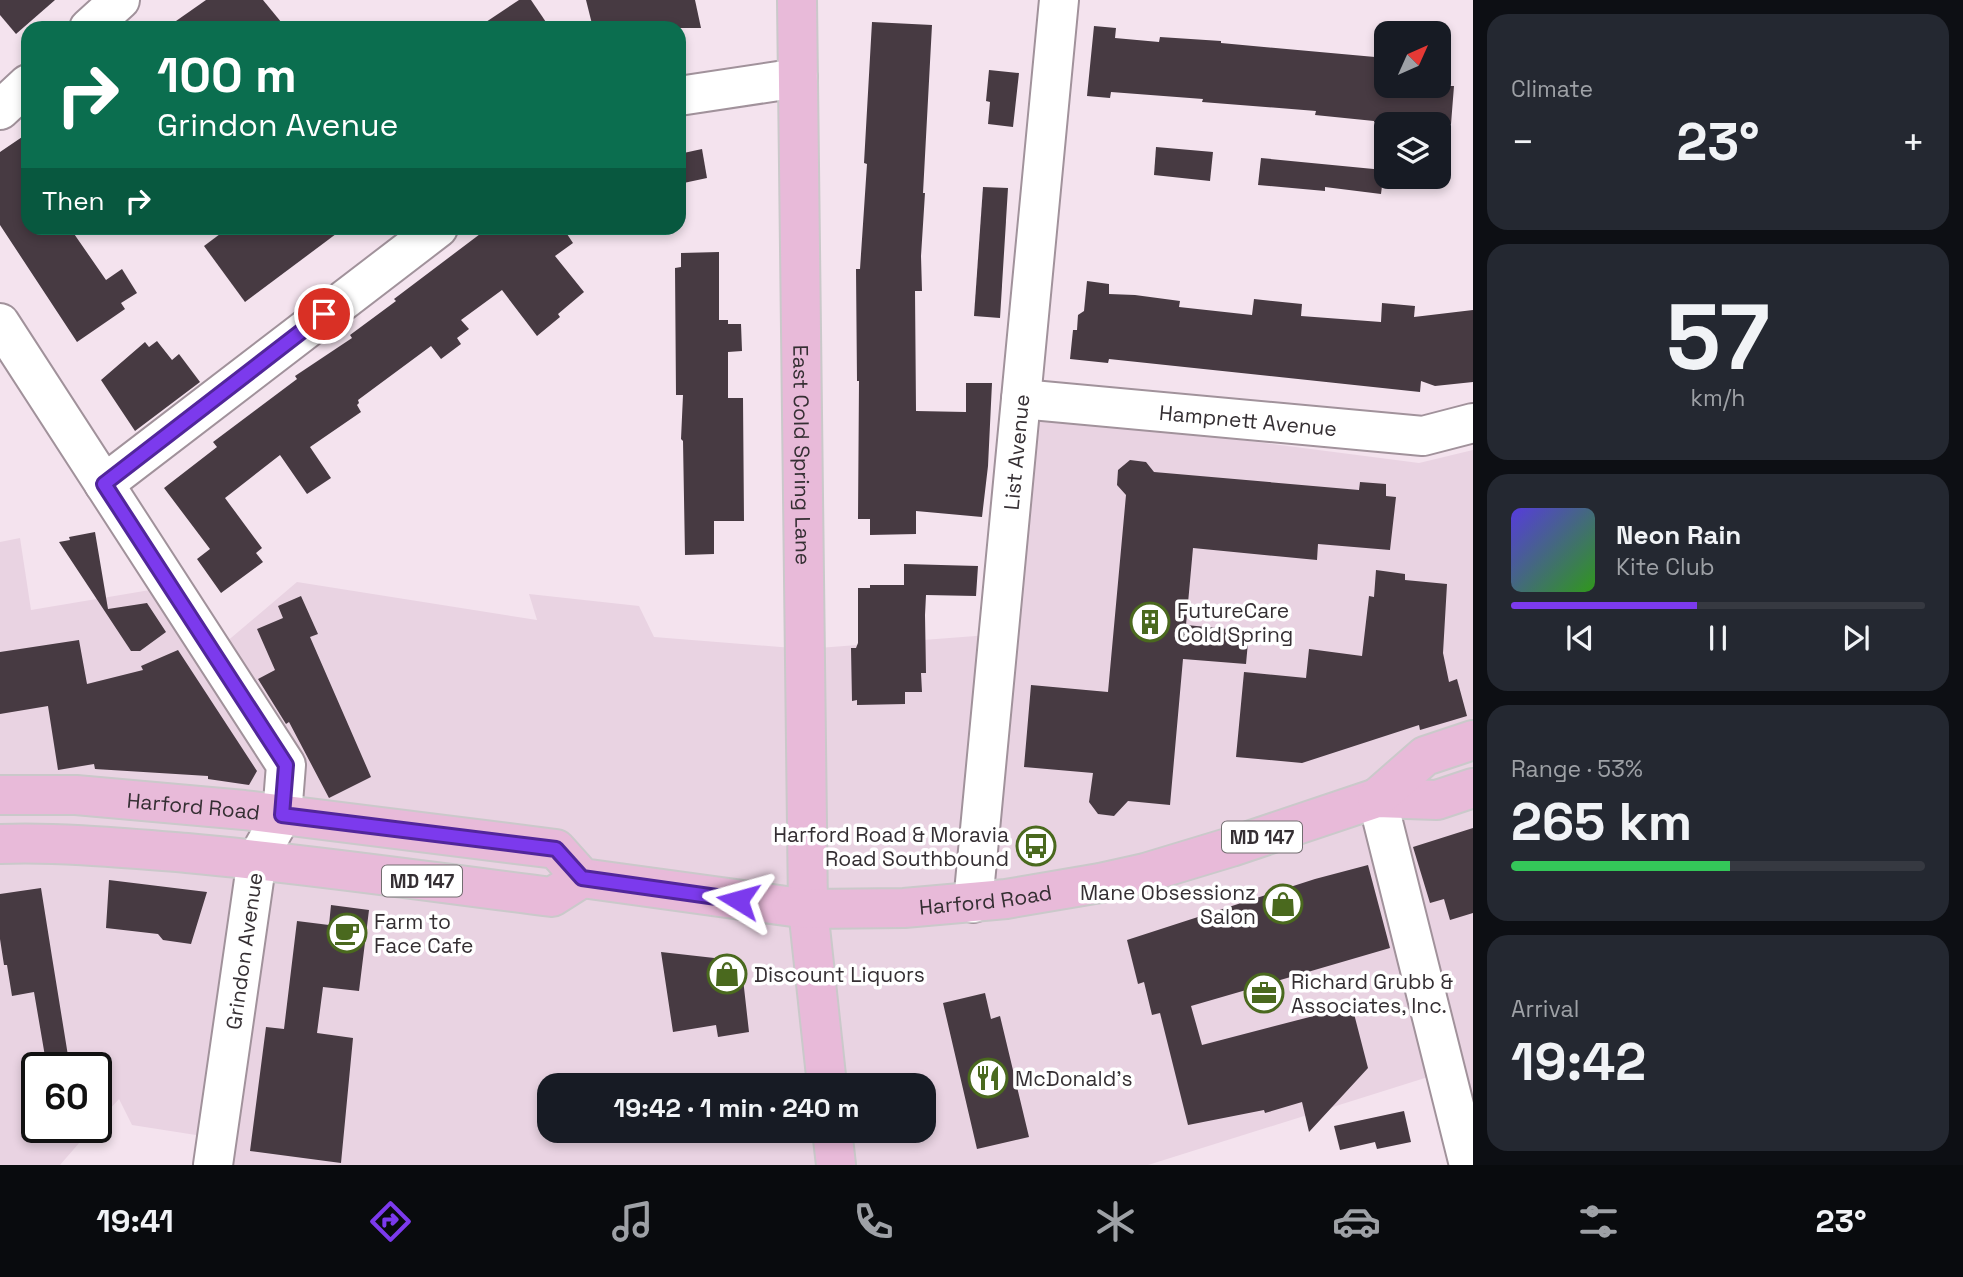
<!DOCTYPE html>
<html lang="en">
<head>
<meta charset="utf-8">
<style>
	body { margin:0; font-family:"Space Grotesk",sans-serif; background:#242831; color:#f1f3f6; height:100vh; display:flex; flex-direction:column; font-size:26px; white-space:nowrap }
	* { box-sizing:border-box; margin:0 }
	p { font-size:23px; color:#9ea1a6 }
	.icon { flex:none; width:38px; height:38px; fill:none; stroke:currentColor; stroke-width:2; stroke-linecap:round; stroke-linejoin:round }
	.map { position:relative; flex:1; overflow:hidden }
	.side { display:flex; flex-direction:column; gap:14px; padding:14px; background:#0d0f14; width:490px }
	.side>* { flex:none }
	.top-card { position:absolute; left:21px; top:21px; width:665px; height:214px; border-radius:21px; box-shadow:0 4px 10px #0003; background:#0b6e4f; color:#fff; overflow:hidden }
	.needle { width:46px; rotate:45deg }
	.tools { position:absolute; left:1374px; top:21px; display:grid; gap:14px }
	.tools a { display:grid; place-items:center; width:77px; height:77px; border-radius:14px; background:#171b24; box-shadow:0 4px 10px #0003; font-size:35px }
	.speed { position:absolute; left:21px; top:1052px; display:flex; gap:14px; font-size:35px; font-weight:700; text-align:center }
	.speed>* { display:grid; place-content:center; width:91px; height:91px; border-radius:50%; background:#171b24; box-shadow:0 4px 10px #0003; line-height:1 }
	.speed .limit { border:4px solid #111; border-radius:10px; background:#fff; color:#111 }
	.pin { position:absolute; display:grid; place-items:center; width:60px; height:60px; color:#fff; margin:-30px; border:4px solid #fff; border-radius:50%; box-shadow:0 2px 7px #0007 }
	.me { position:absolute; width:77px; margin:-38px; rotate:278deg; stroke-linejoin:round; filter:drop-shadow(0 0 5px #0008) }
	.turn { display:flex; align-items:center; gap:24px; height:147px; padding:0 21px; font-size:32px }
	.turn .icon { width:91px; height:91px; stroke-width:2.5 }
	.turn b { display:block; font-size:49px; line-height:60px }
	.then { display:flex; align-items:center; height:66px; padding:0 21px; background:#0003; gap:14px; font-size:26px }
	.big { font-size:52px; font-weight:600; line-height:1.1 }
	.side .tile { flex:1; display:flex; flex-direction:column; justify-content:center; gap:10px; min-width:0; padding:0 24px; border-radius:21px; background:#242831 }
	.side .dial { align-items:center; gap:0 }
	.dial b { font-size:91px; line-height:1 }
	.song { display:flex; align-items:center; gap:21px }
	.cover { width:84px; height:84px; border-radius:10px; background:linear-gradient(135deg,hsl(250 70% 55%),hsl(110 70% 35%)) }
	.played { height:7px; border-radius:4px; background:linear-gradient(90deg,#7c3aed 45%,#363941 45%) }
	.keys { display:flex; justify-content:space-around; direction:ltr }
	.heat { display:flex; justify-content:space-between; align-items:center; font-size:38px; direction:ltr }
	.charge { height:10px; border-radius:5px; background:linear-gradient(90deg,#34c759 53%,#363941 0) }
	.trip { position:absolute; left:537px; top:1073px; width:399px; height:70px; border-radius:21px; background:#171b24; box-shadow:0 4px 10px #0003; font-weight:600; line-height:70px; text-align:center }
	.tabs { display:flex; height:112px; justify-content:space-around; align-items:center; background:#090b0e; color:#9ea1a6 }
	.tabs .icon { width:49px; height:49px }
	.tabs .on { color:#7c3aed }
	.tabs b { font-size:32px; color:#f1f3f6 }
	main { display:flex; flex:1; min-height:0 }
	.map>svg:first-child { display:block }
	.built { fill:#e9d3e2; fill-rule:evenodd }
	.building { fill:#473a42 }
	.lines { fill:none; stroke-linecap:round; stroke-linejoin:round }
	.minor-casing { stroke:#a1929b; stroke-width:42 }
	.major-casing { stroke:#cac9ca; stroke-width:42 }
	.minor { stroke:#fff; stroke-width:38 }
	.major { stroke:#e8bad9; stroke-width:38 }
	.route-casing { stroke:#51269a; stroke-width:18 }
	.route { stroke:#7c3aed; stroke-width:12 }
	.labels { text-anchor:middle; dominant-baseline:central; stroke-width:7; stroke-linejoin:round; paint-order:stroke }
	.shield { fill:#fff; stroke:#726d70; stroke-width:2 }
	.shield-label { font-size:19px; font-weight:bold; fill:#352f33 }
	.street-label { font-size:21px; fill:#352f33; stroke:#fff }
	.poi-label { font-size:21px; fill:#352f33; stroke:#fff; text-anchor:start }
</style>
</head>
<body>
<main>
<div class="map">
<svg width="1473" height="1165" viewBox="0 0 1473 1165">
	<rect width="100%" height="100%" fill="#f4e3ee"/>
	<path class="built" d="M1039 414 1419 463 1473 450V1103L1444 1072 1148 1165H212L215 1138 132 1125 119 1099 96 1124V1068H37V1127H93L60 1165H0V542L20 538 31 610 168 587 212 654 297 582 537 620 529 594 639 606 654 637 805 649 1015 633ZM550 1085H924V1130H550Z"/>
	<g class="building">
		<path d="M0 0H55L16 34 0 15Z"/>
		<path d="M206 0H263L286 28H166Z"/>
		<path d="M519 0H531L550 28H477Z"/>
		<path d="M586 0H695L701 28H593Z"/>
		<path d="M872 22 932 25 923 193H925L921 256 922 291H915L916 411 966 412V383H992L988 466 982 517 916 511V534L870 535V519H858L859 381H857L856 269H860L867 164 864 163Z"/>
		<path d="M1094 26 1116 28 1115 38 1159 42 1160 37 1221 41V43L1386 58V86H1454L1451 124 1374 122V121L1315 115 1316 111 1202 102 1203 99 1111 92 1110 98 1087 96Z"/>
		<path d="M989 70 1019 73 1013 127 988 124 990 102 986 101Z"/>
		<path d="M28 133V228H70L106 280 122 269 137 293 121 303 125 309 77 342 0 225V152Z"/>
		<path d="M1156 147 1213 152 1210 181 1154 175Z"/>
		<path d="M702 149 707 178 679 184V154Z"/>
		<path d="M1261 158 1384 170 1381 194 1325 187V191L1258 185Z"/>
		<path d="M983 187 1008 188 1000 318 974 316Z"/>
		<path d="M228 228H344L245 302 204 246Z"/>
		<path d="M488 228H563L573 243 555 256 584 292 558 314 560 317 537 336 502 290 461 320 469 329 457 338 461 344 441 359 431 346 358 400 359 403 357 405 361 412 310 447 331 478 307 494 280 455 225 498 262 548 256 553 263 562 221 593 197 559 210 549 164 488 217 447 213 442 297 379 295 376 352 338 350 335 396 301 394 299Z"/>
		<path d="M719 252V320H728V324H741L742 351 728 352V398H743L744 521H714V554L685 555 683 441 681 439 683 395H676L675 268 681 267V253Z"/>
		<path d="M1087 281 1109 284V294L1135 295 1180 301 1179 307 1252 315 1254 299 1302 304 1301 316 1381 322 1382 303 1415 306 1414 317 1473 310V382L1435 386 1421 381 1420 392 1109 359 1108 363 1070 359 1073 330H1077L1078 315 1084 311Z"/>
		<path d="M157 341 172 360 179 354 200 382 135 431 101 380 145 342 149 347Z"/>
		<path d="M1130 460 1146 462 1154 472 1359 490 1360 482 1386 484V496L1396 497 1390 550 1318 544 1317 560 1193 548 1186 625 1249 631 1246 664 1183 659 1170 805 1128 801 1114 816 1098 814 1089 802 1093 773 1024 767 1031 685 1108 692 1126 495 1117 485 1118 470Z"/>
		<path d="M95 532 108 609 147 603 166 632 140 651H131L59 542 70 540 69 537Z"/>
		<path d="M904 564 978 566 976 596 926 595 925 615 926 673H921L922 692H905V704L857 705V700L852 701 851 648H856L858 643V588H870V585H904Z"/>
		<path d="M1376 570 1405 574V580L1447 584 1443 653 1449 682 1457 679 1467 716 1420 730 1419 725 1302 763 1236 757 1244 672 1306 678 1309 649 1362 656 1369 596 1374 597Z"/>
		<path d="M301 596 318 634 310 637 371 777 329 798 289 722 286 724 258 679 275 670 257 629 283 618 278 606Z"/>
		<path d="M79 640 87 684 143 670 141 666 178 650 257 771 249 785 208 779V776L95 769 94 764 58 770 48 706 0 714V652Z"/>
		<path d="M1473 828V913L1450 920 1444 899 1430 903 1413 847Z"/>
		<path d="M1368 865 1390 948 1191 1006 1202 1045 1352 1006 1368 1068 1309 1132 1302 1102 1265 1113 1264 1110 1188 1125 1160 1013 1152 1015 1144 982 1138 984 1127 940 1315 879Z"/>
		<path d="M109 880 207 892 191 944 163 940 158 934 106 928Z"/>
		<path d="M41 888 52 957 70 1068H47L34 992 12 996 7 965H4L0 939V894Z"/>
		<path d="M331 905 369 910 359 991 323 987 317 1033 353 1038 341 1163 250 1151 266 1027 284 1029 297 921 329 925Z"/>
		<path d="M661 952 741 961 749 1032 718 1037 716 1025 673 1032Z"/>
		<path d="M985 993 991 1019 1000 1016 1029 1137 977 1149 943 1003Z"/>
		<path d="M1404 1111 1411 1142 1377 1149 1375 1142 1340 1150 1334 1126Z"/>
	</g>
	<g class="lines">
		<defs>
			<g id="minor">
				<path d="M89 28 120 0"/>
				<path d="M679 96 798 78"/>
				<path d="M0 110 28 84"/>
				<path d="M0 323 286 765 282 815 257 859 213 1165"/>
				<path id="s1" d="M1021 399 1423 436 1473 423"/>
				<path d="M104 484 438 228"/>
				<path d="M1377 798 1469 1165"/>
				<path id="s2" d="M973 903 1059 0"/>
			</g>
			<g id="major">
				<path id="s3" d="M797 0 808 909 827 1085"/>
				<path id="s4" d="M0 795H76L244 810 556 849 582 878 808 909 904 908 1006 899 1100 883 1145 873 1231 847 1377 798 1437 800 1473 788"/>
				<path d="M1377 798 1425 756 1473 740"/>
				<path d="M0 844C63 842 124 848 187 853 309 864 431 882 552 897L582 878"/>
				<path d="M832 1130 836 1165"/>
			</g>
		</defs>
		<use href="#minor" class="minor-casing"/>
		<use href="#major" class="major-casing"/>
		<use href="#minor" class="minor"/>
		<use href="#major" class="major"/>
	</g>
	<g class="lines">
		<defs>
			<path id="route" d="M324 314 104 484 286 765 282 815 556 849 582 878 738 900"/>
		</defs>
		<use href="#route" class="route-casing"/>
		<use href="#route" class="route"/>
	</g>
	<defs>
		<symbol id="building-ring" viewBox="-11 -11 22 22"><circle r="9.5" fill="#fff" stroke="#4a691e" stroke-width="1.5"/><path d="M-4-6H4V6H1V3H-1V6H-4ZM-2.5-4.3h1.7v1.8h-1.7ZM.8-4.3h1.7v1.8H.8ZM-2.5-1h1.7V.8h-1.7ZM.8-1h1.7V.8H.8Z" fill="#4a691e"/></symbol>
		<symbol id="bus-ring" viewBox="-11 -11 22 22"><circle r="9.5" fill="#fff" stroke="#4a691e" stroke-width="1.5"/><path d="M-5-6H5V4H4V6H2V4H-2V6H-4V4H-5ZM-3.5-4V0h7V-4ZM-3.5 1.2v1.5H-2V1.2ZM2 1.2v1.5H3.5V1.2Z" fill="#4a691e"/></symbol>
		<symbol id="shop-ring" viewBox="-11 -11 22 22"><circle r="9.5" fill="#fff" stroke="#4a691e" stroke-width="1.5"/><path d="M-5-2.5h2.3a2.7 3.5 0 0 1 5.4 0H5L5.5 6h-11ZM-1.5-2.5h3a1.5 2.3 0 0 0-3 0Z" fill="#4a691e"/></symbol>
		<symbol id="cafe-ring" viewBox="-11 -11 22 22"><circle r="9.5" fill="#fff" stroke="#4a691e" stroke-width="1.5"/><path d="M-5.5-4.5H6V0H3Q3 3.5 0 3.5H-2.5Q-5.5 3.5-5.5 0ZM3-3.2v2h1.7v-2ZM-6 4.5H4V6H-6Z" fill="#4a691e"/></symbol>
		<symbol id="office-ring" viewBox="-11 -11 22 22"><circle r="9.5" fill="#fff" stroke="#4a691e" stroke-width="1.5"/><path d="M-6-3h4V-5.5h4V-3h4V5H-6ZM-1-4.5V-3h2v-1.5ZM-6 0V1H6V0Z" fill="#4a691e"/></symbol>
		<symbol id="restaurant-ring" viewBox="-11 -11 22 22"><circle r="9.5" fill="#fff" stroke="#4a691e" stroke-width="1.5"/><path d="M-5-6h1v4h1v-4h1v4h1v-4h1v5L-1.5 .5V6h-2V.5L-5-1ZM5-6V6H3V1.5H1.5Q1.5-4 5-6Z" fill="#4a691e"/></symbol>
	</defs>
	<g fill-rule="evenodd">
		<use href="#building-ring" x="1128" y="600" width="44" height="44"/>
		<use href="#bus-ring" x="1014" y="824" width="44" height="44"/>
		<use href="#shop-ring" x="1261" y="882" width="44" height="44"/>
		<use href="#cafe-ring" x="325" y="911" width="44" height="44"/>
		<use href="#shop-ring" x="705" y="952" width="44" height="44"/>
		<use href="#office-ring" x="1242" y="971" width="44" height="44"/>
		<use href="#restaurant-ring" x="966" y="1056" width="44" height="44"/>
	</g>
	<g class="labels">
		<g class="shield">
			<rect x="1222" y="821.5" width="80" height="31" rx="5"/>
			<rect x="382" y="865.5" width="80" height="31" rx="5"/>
		</g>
		<g class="shield-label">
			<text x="1262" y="837">MD 147</text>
			<text x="422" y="881">MD 147</text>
		</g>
		<g class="street-label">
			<text stroke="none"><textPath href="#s1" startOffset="228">Hampnett Avenue</textPath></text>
			<text stroke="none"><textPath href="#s2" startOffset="453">List Avenue</textPath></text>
			<text stroke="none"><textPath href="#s3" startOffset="455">East Cold Spring Lane</textPath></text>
			<text stroke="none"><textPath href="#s4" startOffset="194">Harford Road</textPath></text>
			<text stroke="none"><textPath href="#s4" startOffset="1004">Harford Road</textPath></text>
			<text transform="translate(244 951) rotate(-82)">Grindon Avenue</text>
		</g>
		<g class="poi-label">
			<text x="1177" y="610">FutureCare<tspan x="1177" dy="24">Cold Spring</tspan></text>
			<text x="1009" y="834" text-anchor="end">Harford Road &amp; Moravia<tspan x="1009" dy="24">Road Southbound</tspan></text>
			<text x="1256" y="892" text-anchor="end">Mane Obsessionz<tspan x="1256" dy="24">Salon</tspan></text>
			<text x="374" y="921">Farm to<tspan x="374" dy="24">Face Cafe</tspan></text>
			<text x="754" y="974">Discount Liquors</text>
			<text x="1291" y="981">Richard Grubb &amp;<tspan x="1291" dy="24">Associates, Inc.</tspan></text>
			<text x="1015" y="1078">McDonald's</text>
		</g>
	</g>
</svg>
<div class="tools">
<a><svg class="needle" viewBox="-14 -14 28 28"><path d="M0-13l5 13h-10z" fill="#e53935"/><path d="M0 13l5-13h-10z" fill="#9ea1a6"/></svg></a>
<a><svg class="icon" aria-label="layers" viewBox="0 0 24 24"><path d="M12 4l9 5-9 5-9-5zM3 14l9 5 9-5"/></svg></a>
</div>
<div class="speed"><div class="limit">60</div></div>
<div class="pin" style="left:324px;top:314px;background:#d93025"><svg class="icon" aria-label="arrive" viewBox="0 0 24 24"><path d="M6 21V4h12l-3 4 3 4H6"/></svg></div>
<svg class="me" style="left:738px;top:900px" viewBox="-20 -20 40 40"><path d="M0-17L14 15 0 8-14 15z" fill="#7c3aed" stroke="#fff" stroke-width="4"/></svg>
<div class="trip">19:42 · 1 min · 240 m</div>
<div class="top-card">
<div class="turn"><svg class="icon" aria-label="right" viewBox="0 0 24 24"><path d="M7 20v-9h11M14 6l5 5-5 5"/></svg><div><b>100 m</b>Grindon Avenue</div></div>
<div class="then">Then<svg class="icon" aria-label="right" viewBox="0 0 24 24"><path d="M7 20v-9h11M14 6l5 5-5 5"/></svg></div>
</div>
</div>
<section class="side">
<div class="tile"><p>Climate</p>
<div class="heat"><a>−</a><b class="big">23°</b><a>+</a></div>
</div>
<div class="tile dial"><b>57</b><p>km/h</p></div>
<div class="tile">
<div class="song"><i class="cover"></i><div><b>Neon Rain</b><p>Kite Club</p></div></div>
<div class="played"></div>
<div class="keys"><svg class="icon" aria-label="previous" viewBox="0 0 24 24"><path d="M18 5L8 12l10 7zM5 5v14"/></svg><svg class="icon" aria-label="pause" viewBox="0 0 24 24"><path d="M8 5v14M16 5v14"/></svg><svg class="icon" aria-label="next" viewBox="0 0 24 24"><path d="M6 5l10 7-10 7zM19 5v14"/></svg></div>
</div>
<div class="tile"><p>Range · 53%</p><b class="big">265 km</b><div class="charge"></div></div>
<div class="tile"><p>Arrival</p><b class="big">19:42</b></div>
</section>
</main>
<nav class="tabs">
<b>19:41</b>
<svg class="icon on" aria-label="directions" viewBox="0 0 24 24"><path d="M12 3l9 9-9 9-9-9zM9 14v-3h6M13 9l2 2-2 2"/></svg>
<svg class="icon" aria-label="music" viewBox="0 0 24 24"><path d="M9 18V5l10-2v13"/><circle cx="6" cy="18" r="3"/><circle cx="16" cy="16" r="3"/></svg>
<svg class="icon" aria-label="phone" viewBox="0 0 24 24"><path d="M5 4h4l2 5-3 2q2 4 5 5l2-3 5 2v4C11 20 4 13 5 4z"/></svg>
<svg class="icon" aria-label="climate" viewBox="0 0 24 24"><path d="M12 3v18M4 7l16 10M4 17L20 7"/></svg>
<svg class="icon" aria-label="car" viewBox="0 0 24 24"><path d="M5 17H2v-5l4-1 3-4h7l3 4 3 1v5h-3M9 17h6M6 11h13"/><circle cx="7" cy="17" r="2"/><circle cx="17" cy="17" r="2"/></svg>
<svg class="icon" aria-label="filters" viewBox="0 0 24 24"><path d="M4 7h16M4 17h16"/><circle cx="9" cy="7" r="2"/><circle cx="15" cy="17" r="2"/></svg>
<b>23°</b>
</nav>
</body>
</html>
